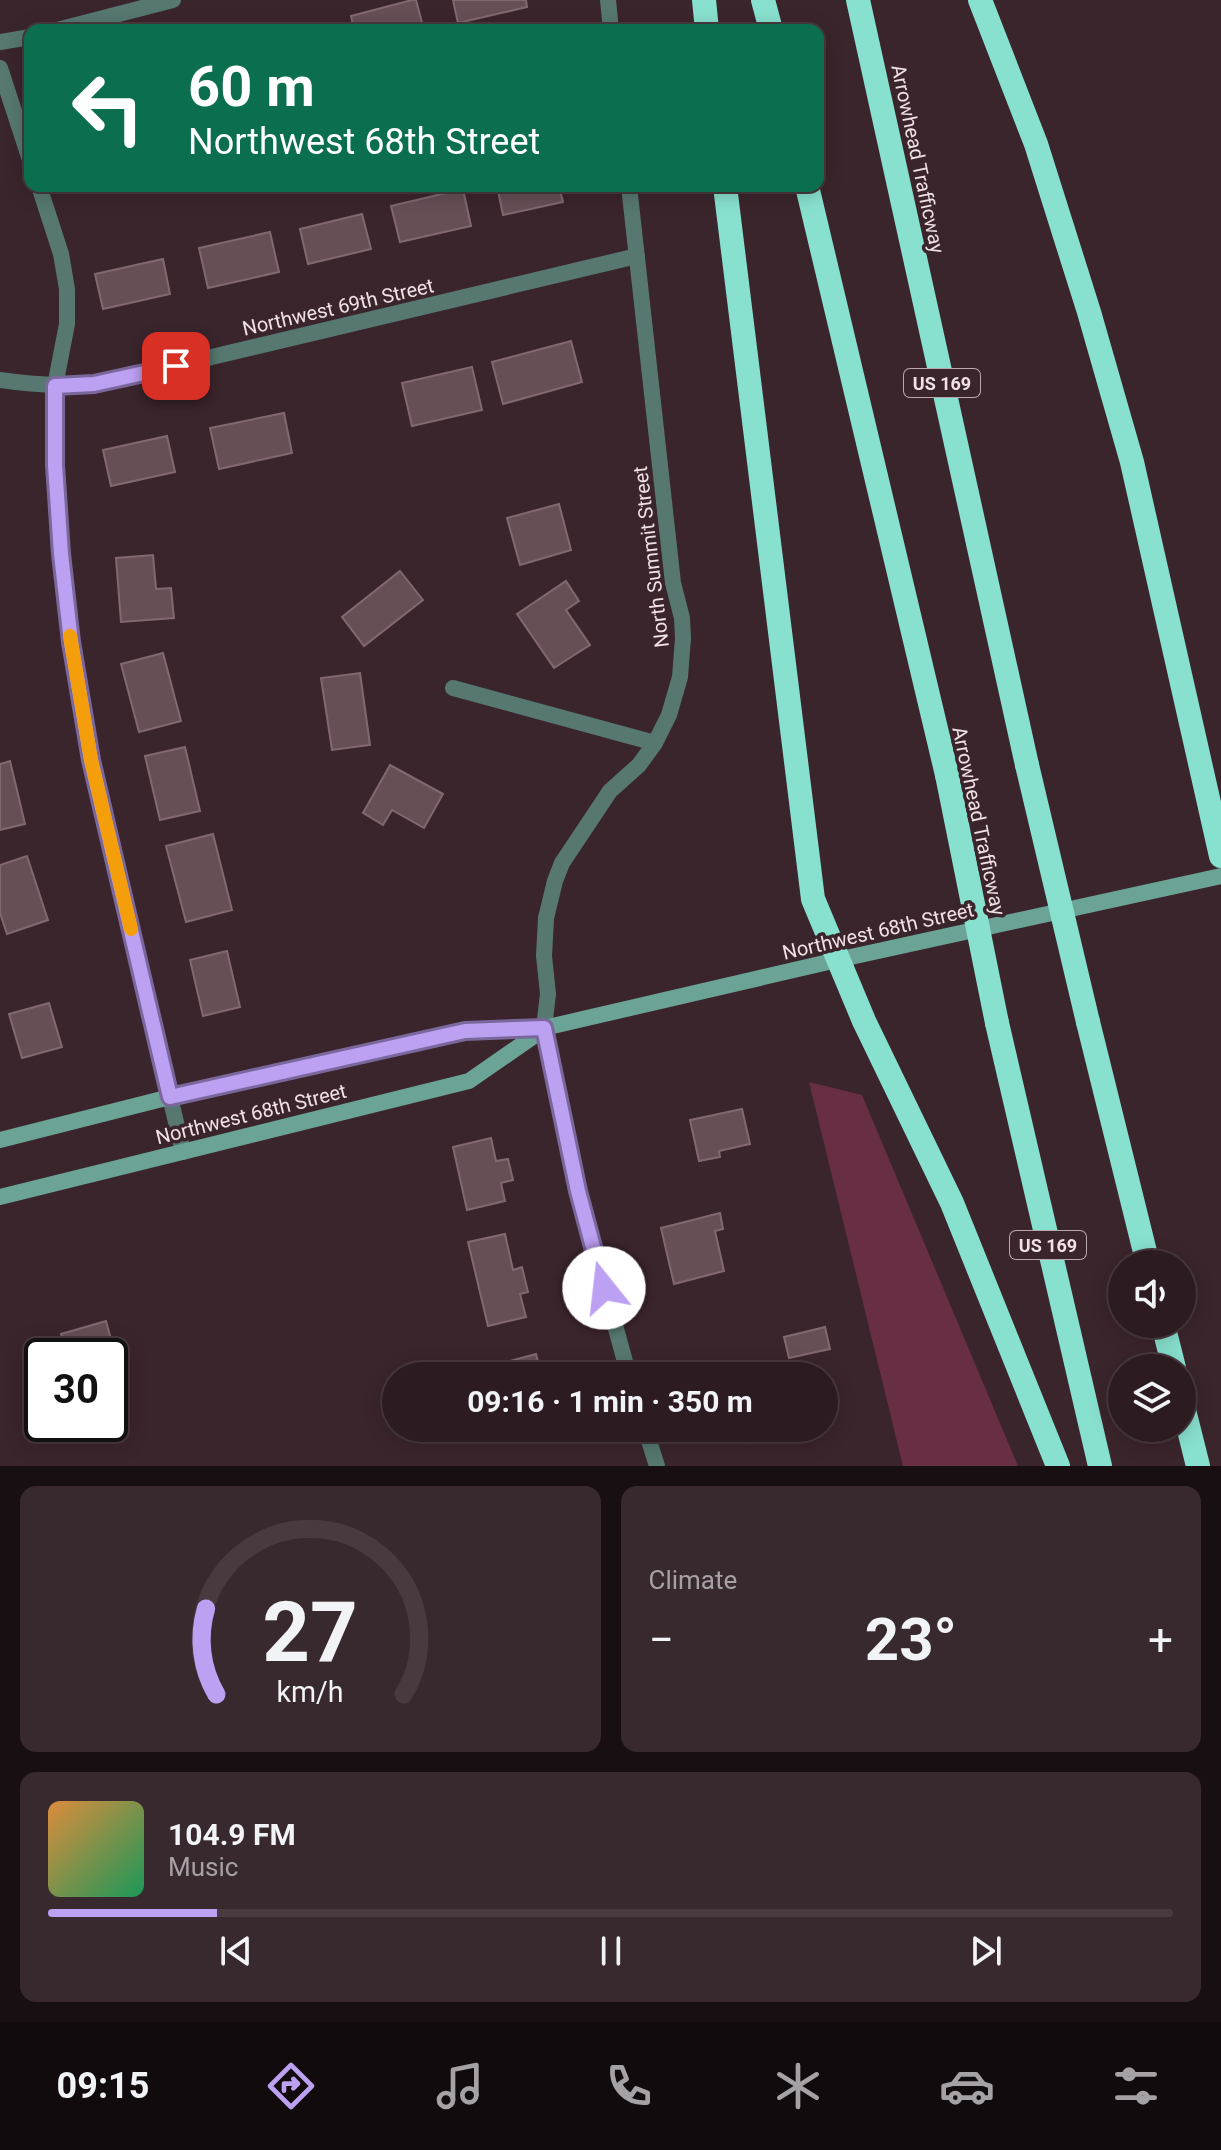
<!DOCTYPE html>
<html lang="en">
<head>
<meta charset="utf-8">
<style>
	body { margin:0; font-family:Roboto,sans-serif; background:#38292e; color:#f1f3f6; height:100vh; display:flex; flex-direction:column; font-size:30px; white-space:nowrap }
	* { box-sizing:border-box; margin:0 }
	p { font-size:26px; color:#a6a1a5 }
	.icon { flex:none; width:44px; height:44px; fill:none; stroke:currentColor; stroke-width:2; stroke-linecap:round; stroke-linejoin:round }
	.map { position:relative; height:1466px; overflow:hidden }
	.side { display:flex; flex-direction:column; gap:20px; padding:20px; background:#180f12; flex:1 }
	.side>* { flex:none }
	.banner { position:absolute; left:24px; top:24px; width:800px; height:168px; border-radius:16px; box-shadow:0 4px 20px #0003,0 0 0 2px #483a3f; background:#0b6e4f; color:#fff; overflow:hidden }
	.buttons { position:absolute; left:1108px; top:1250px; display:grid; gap:16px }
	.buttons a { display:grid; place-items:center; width:88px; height:88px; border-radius:50%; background:#2c1c21; box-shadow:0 4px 20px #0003,0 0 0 2px #483a3f; font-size:40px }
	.speed { position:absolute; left:24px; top:1338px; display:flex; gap:16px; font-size:40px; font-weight:700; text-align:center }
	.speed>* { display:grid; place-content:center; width:104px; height:104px; border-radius:50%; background:#2c1c21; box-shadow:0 4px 20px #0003,0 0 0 2px #483a3f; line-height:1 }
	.speed .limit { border:4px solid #111; border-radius:12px; background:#fff; color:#111 }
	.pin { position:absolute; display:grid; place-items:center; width:68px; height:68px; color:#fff; margin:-34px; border-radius:16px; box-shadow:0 4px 12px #0006 }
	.me { position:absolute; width:88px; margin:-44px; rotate:344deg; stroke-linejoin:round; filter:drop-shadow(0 0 6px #0008) }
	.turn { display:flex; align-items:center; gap:28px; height:168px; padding:0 32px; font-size:36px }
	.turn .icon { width:104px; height:104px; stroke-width:2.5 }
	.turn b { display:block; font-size:56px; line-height:68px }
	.big { font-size:60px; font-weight:700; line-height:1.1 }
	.side .tile { flex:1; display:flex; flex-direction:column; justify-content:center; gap:12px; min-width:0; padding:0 28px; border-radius:16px; background:#38292e }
	.side .dial { align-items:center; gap:0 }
	.dial svg { height:208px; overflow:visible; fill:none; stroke:#483a3f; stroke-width:7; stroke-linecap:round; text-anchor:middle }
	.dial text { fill:#f1f3f6; stroke:none }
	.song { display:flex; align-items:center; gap:24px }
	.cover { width:96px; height:96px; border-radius:12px; background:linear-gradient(135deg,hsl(30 70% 55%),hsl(150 70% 35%)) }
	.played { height:8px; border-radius:4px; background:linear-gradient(90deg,#bca0f2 15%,#483a3f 15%) }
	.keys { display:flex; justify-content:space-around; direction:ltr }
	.heat { display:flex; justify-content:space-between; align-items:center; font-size:44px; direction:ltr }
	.side .tiles { flex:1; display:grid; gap:20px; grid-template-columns:1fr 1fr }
	.tile:last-child { grid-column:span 2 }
	.trip { position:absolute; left:382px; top:1362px; width:456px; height:80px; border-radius:40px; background:#2c1c21; box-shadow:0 4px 20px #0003,0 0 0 2px #483a3f; font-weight:700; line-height:80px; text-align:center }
	.tabs { display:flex; height:128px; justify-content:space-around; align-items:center; background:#120b0d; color:#a6a1a5 }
	.tabs .icon { width:56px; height:56px }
	.tabs .selected { color:#bca0f2 }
	.tabs b { font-size:36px; color:#f1f3f6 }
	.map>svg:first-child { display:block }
	.green { fill:#682e43 }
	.building { fill:#674f56; stroke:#826970; stroke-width:2 }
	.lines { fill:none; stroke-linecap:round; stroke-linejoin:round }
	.street { stroke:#567870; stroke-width:16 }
	.secondary { stroke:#6ba396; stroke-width:16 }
	.highway { stroke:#88e1ce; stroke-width:24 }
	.highway-bridge { stroke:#88e1ce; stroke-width:24 }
	.route-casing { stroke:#7a689d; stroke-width:20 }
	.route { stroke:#bca0f2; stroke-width:14 }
	.slow { stroke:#f59e0b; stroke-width:14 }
	.labels { text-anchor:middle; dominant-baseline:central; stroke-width:7; stroke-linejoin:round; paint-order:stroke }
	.shield { fill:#3b252c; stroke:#b9a9ae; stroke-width:2 }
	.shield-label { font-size:18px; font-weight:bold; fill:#efe1e5 }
	.street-label { font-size:20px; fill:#efe1e5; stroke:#3b252c }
</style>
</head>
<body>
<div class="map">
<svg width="1221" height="1466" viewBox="0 0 1221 1466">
	<rect width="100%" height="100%" fill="#3b252c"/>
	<path class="green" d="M809 1082 862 1095 1018 1466H903Z"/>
	<g class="building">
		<path d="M412 0H416L424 30H354L351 16Z"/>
		<path d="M453 0H526L527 7 458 23Z"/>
		<path d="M497 186H559L563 202 503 215Z"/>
		<path d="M463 189 471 226 400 242 391 206Z"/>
		<path d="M362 214 371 249 308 264 300 229Z"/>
		<path d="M270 232 279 272 208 288 199 248Z"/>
		<path d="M163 259 170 294 103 309 95 274Z"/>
		<path d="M571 341 582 382 503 404 492 362Z"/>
		<path d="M472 367 482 410 412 426 402 383Z"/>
		<path d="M284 413 292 453 219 469 210 428Z"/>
		<path d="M167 436 175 472 111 486 103 450Z"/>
		<path d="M559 504 571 550 520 565 507 518Z"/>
		<path d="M153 555 156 589 171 588 174 618 121 622 116 558Z"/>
		<path d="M400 571 423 600 364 646 342 617Z"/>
		<path d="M566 581 579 601 566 610 590 645 554 668 517 614Z"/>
		<path d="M163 653 181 721 139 732 121 664Z"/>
		<path d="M360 673 370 745 332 750 321 678Z"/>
		<path d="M185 747 200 811 160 820 145 756Z"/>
		<path d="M10 761 25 824 0 830V764Z"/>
		<path d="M390 765 443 794 424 828 392 810 383 825 363 813Z"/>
		<path d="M213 834 232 910 186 922 166 846Z"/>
		<path d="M27 856 48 920 7 934 0 913V865Z"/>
		<path d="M227 951 240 1007 203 1016 190 960Z"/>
		<path d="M49 1003 62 1047 22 1058 9 1014Z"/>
		<path d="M742 1109 750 1144 719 1151 720 1157 699 1161 690 1120Z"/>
		<path d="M491 1138 496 1161 508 1159 513 1180 501 1183 505 1201 467 1210 453 1147Z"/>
		<path d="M720 1213 723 1229 715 1231 724 1271 674 1284 661 1228Z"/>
		<path d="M505 1234 513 1270 522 1267 528 1292 520 1294 526 1317 488 1326 468 1242Z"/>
		<path d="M106 1321 122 1379 110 1382V1356H67L61 1334Z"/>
		<path d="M825 1327 830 1349 789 1358 784 1337Z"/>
		<path d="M536 1354 542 1376H503L499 1364Z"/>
		<path d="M742 1428H789L790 1431 747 1443Z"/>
	</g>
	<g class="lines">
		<g class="street">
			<path d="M608 0 611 30"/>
			<path d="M57 30 173 0"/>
			<path d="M0 42 30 37"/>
			<path d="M0 68 30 160"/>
			<path d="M39 186 61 254 67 289V324L55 386V465L61 554 71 642 91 760 183 1152"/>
			<path d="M0 380C39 386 76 387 115 380L637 256"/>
			<path d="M453 688 655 743"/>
			<path d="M629 1376 578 1191 544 1028 548 994 544 956 546 918 555 881 562 863 610 791 639 765 655 743 669 715 680 677 683 638 682 618 673 583 629 186"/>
			<path d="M645 1428 657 1466"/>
		</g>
		<g class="secondary">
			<path d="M0 1140 170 1097 465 1031 544 1028 837 960 1221 876"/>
			<path d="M0 1197 469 1081 544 1029"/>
		</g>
		<g class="highway">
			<path d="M704 0 707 30"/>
			<path d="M763 0 771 30"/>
			<path d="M858 0 1027 765"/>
			<path d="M980 0 1036 144 1089 312 1132 462 1221 856"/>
			<path d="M725 186 813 899 864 1021 952 1203 1058 1466"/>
			<path d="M807 186 947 775"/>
			<path d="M1088 1022 1148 1264"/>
			<path d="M997 1023 1100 1466"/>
			<path d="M1163 1324 1174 1368"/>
			<path d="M1182 1402 1198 1466"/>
		</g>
		<g class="highway-bridge">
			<path d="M1027 765 1088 1022"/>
			<path d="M947 775 997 1023"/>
		</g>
	</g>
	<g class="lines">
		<defs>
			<path id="route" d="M176 366 94 384 55 386V465L61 554 71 642 91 760 170 1097 465 1031 544 1028 578 1191 604 1288"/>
		</defs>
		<use href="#route" class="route-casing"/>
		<use href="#route" class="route"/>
		<path class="slow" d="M70 636 91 760 131 929"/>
	</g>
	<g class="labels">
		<g class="shield">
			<rect x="904" y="369" width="76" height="28" rx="6"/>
			<rect x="1010" y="1231" width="76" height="28" rx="6"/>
		</g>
		<g class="shield-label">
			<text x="942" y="383">US 169</text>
			<text x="1048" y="1245">US 169</text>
		</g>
		<g class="street-label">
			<text transform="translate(918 159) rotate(78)">Arrowhead Trafficway</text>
			<text transform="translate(338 307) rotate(-13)">Northwest 69th Street</text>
			<text transform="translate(651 557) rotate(-97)">North Summit Street</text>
			<text transform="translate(979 821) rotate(78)">Arrowhead Trafficway</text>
			<text transform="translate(878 931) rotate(-13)">Northwest 68th Street</text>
			<text transform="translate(251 1114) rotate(-14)">Northwest 68th Street</text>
		</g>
	</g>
</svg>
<div class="buttons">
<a><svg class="icon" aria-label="sound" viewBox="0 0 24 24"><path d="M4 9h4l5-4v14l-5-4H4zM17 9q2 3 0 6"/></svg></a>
<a><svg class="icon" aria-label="layers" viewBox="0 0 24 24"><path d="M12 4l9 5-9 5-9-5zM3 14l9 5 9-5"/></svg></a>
</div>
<div class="speed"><div class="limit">30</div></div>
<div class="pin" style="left:176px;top:366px;background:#d93025"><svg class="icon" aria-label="arrive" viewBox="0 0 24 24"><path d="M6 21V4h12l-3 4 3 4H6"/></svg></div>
<svg class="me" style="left:604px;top:1288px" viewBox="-20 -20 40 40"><circle r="19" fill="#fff"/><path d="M0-13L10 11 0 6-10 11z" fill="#bca0f2"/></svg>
<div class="trip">09:16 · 1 min · 350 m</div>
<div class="banner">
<div class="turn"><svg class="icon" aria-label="left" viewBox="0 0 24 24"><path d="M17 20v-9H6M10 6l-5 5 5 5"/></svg><div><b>60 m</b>Northwest 68th Street</div></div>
</div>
</div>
<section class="side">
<div class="tiles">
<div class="tile dial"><svg viewBox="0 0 100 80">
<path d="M14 69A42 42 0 1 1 86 69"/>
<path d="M14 69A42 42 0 0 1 10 36" stroke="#bca0f2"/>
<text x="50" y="56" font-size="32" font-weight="700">27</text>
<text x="50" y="72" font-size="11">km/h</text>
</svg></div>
<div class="tile"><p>Climate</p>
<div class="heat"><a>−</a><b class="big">23°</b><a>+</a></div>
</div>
<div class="tile">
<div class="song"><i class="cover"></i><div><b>104.9 FM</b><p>Music</p></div></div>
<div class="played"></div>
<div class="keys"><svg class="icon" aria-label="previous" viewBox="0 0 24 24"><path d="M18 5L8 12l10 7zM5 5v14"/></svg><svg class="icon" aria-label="pause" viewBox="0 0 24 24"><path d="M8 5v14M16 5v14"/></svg><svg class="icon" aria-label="next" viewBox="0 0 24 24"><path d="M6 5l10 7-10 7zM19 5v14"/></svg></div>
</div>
</div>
</section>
<nav class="tabs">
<b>09:15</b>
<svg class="icon selected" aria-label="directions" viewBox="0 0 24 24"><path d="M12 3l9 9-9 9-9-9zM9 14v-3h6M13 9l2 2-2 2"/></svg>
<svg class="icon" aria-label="music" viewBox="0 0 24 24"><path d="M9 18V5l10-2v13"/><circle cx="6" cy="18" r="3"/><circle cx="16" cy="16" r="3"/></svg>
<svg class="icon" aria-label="phone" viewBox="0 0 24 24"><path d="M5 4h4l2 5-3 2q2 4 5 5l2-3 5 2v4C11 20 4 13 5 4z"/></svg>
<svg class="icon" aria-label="climate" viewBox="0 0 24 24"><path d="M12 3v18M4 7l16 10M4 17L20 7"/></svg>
<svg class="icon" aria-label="car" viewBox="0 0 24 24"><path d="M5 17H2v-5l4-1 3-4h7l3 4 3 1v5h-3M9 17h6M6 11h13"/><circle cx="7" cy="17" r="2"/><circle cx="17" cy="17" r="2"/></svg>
<svg class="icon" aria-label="filters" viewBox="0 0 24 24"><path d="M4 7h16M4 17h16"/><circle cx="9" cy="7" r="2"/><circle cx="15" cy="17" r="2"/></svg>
</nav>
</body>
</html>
